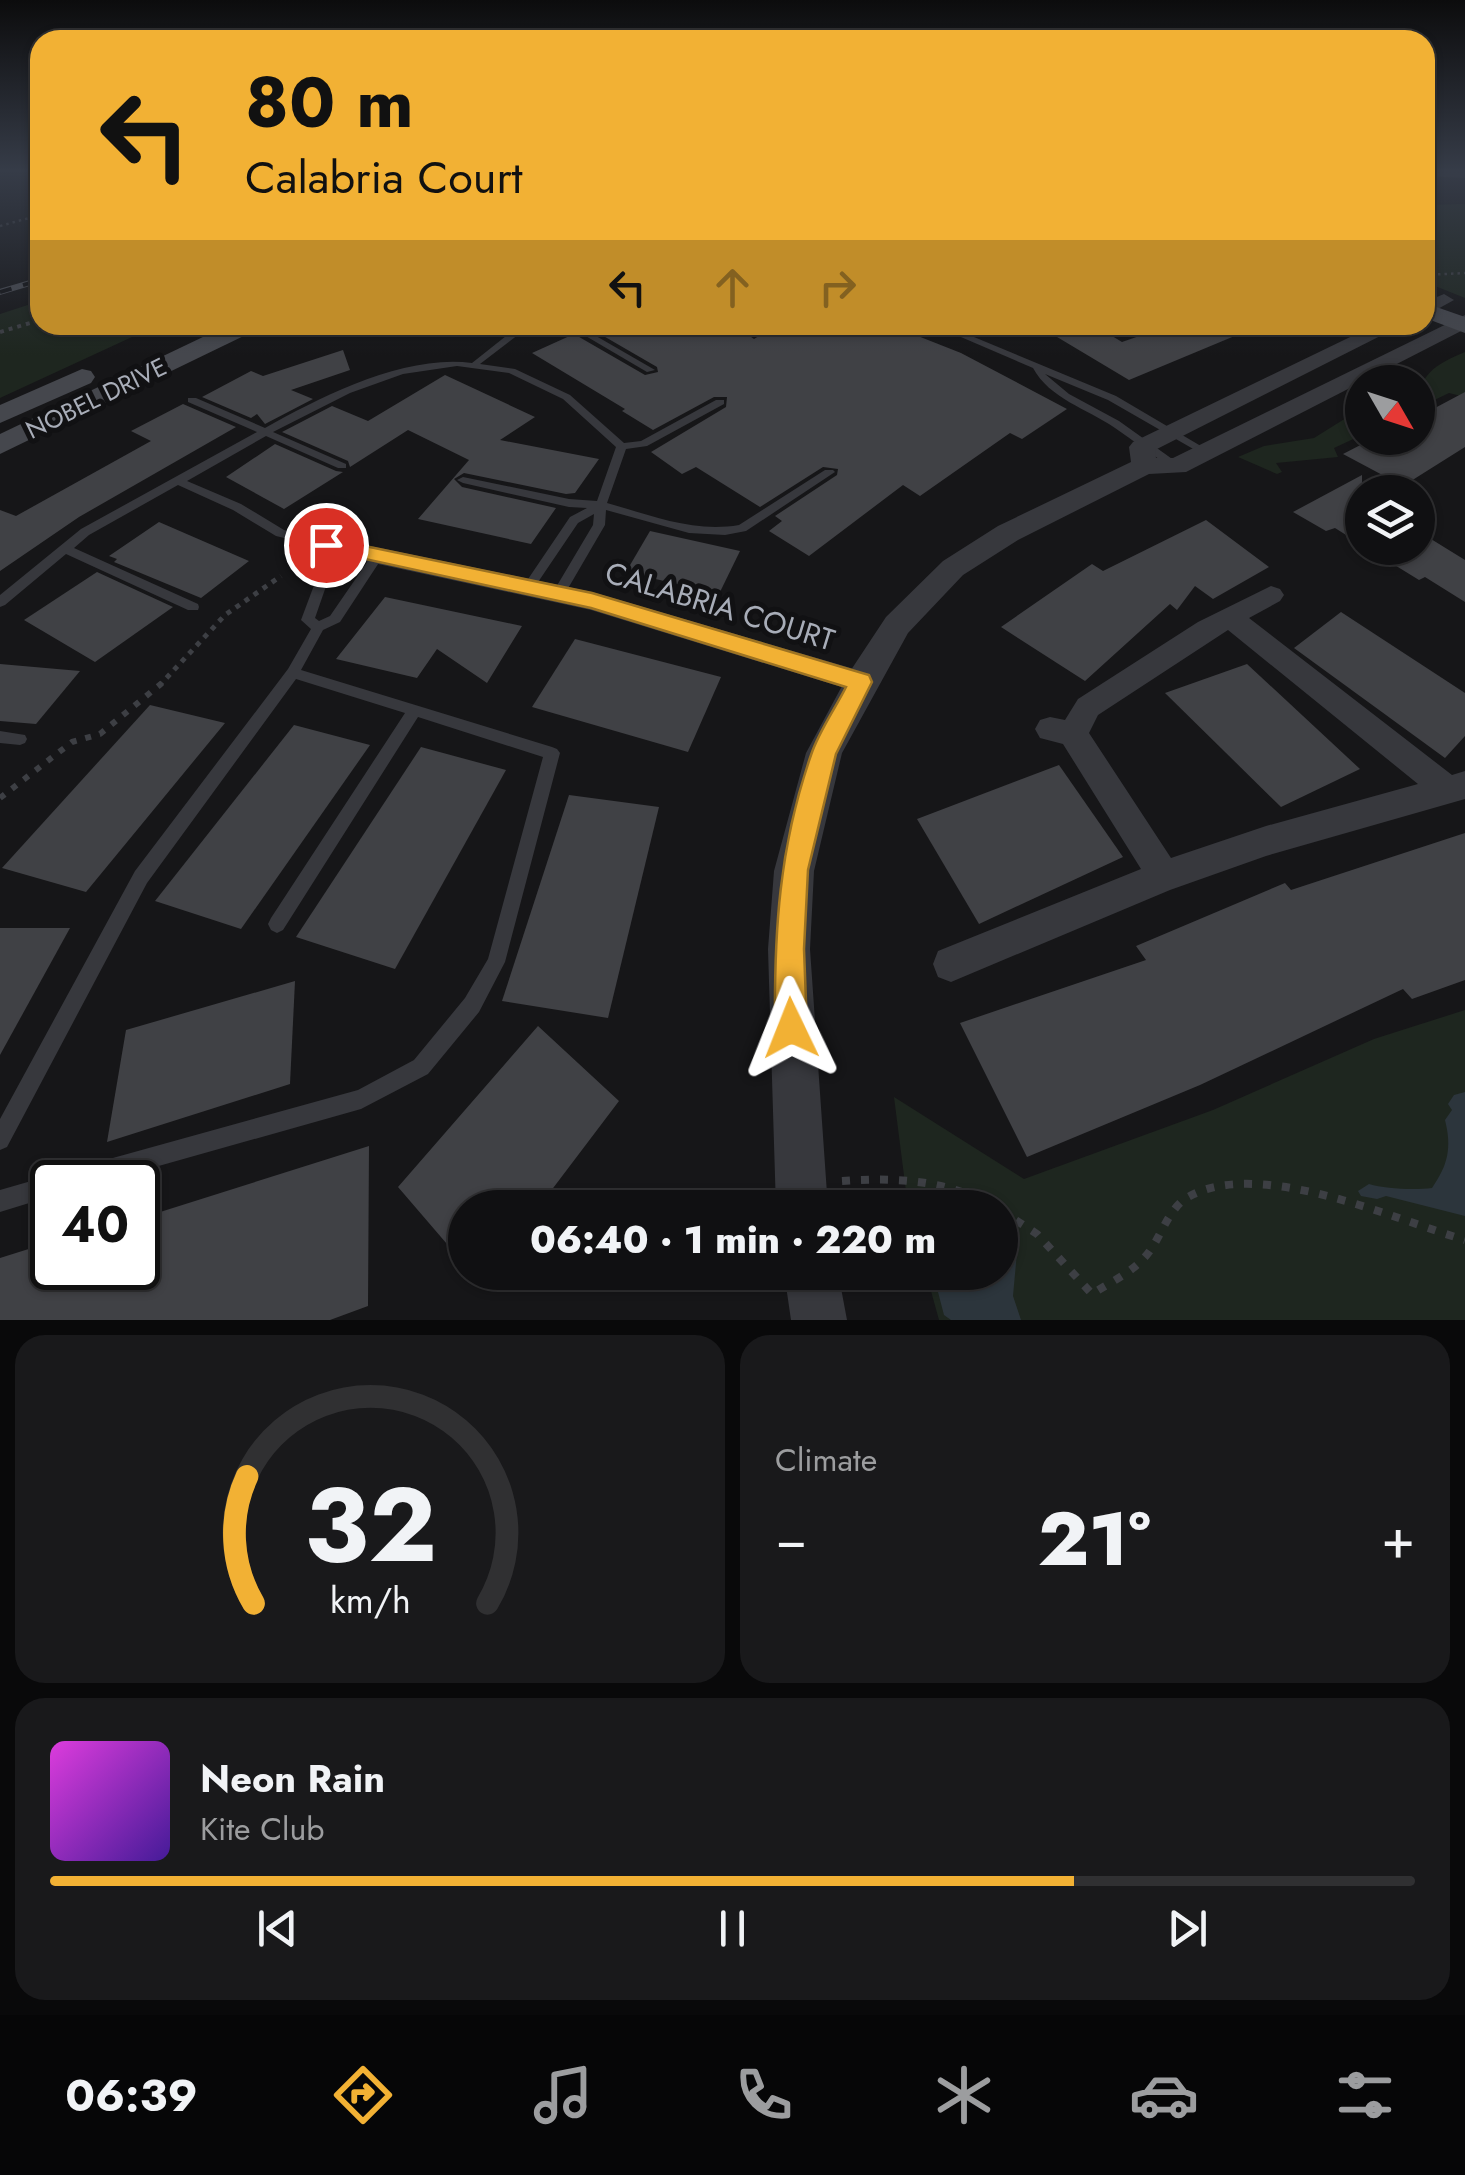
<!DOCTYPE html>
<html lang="en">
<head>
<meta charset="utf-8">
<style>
	body { margin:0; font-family:Jost,sans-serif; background:#19191b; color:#f1f3f6; height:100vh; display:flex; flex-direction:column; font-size:38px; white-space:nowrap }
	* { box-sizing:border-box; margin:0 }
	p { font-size:32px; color:#9c9d9f }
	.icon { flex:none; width:55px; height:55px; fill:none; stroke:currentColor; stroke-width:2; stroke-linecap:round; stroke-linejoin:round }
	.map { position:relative; height:1320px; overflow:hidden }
	.drawer { display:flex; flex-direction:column; gap:15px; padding:15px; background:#09090a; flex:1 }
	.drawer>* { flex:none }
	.top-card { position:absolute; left:30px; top:30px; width:1405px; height:305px; border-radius:30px; box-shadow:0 2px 8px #0004,0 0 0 2px #303032; background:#f2b134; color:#111; overflow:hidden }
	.needle { width:65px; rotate:129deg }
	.controls { position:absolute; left:1345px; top:365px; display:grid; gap:20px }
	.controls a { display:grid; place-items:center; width:90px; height:90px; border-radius:50%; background:#101012; box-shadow:0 2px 8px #0004,0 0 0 2px #303032; font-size:50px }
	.speed { position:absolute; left:30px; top:1160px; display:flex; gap:20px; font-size:50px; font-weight:700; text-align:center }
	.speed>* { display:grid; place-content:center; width:130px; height:130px; border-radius:50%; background:#101012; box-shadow:0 2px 8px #0004,0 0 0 2px #303032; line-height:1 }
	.speed .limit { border:5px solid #111; border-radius:15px; background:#fff; color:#111 }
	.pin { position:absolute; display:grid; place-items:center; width:85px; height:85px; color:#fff; margin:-42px; border:5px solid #fff; border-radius:50%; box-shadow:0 2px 10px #0007 }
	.me { position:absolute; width:110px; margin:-55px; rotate:358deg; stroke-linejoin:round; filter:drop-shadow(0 0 8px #0008) }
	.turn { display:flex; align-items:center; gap:35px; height:210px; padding:0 50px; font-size:45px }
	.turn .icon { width:130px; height:130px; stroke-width:2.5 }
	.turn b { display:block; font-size:70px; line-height:85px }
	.lanes { display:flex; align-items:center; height:95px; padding:0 50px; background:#0003; justify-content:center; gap:50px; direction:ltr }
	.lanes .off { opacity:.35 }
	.big { font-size:75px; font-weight:800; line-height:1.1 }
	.drawer .card { flex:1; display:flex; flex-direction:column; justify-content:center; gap:15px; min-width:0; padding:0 35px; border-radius:30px; background:#19191b }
	.drawer .dial { align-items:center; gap:0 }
	.dial svg { height:260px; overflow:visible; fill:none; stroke:#303032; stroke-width:7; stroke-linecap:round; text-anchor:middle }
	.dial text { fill:#f1f3f6; stroke:none }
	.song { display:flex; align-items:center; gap:30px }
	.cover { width:120px; height:120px; border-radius:15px; background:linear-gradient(135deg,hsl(300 70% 55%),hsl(260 70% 35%)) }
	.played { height:10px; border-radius:5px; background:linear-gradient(90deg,#f2b134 75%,#303032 75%) }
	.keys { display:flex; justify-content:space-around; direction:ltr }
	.heat { display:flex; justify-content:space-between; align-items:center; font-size:55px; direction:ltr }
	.drawer .tiles { flex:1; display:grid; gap:15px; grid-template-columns:1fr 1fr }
	.card:last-child { grid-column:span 2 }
	.trip { position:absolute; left:448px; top:1190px; width:570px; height:100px; border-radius:50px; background:#101012; box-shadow:0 2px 8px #0004,0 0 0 2px #303032; font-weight:800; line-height:100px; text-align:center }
	.dock { display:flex; height:160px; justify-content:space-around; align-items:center; background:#060607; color:#9c9d9f }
	.dock .icon { width:70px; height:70px }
	.dock .on { color:#f2b134 }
	.dock b { font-size:45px; color:#f1f3f6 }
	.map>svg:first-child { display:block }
	.green { fill:#1e261f }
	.water { fill:#2c353c }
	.building { fill:#404145 }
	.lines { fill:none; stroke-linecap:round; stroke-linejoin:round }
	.path-far4 { stroke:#3d3f44; stroke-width:2.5; stroke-dasharray:2.5 4; stroke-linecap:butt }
	.path-far3 { stroke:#3d3f44; stroke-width:4; stroke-dasharray:4 5; stroke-linecap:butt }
	.path-far2 { stroke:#3d3f44; stroke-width:5; stroke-dasharray:5 6; stroke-linecap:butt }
	.path-far1 { stroke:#3d3f44; stroke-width:6; stroke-dasharray:6 9; stroke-linecap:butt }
	.path { stroke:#3d3f44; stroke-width:8; stroke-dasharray:8 11; stroke-linecap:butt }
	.service { fill:#37383d; fill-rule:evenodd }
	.minor { fill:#37383d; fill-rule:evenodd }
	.tertiary { fill:#37383d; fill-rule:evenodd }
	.secondary { fill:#45474d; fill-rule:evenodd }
	.rail-casing { stroke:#4a4c52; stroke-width:6 }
	.rail { stroke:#111113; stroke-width:4; stroke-dasharray:12; stroke-linecap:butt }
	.route { fill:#f2b134; stroke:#9d7322; stroke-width:2.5 }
	.labels { text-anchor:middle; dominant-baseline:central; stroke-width:10; stroke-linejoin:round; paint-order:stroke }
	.far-street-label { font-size:25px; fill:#a8adb8; stroke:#111113 }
	.street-label { font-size:30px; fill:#a8adb8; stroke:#111113 }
</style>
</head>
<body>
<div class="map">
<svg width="1465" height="1320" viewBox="0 0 1465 1320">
	<rect width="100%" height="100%" fill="#161618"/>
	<g class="green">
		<path d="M1465 204V298L1425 282V205Z"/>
		<path d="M40 301V325H158L0 398V314Z"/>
		<path d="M1465 352V397L1449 393 1418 408C1417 375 1436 364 1465 352Z"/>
		<path d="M1362 408V435L1334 448 1338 457 1276 463 1282 472 1277 474 1238 457 1264 446 1314 438Z"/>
		<path d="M1465 1010V1320H939L926 1273 1000 1272V1208L908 1207 894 1097 1024 1179 1213 1110 1374 1039Z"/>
	</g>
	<g class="water">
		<path d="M1465 1092V1216L1386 1196 1377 1199 1361 1196 1358 1191 1369 1184C1385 1189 1415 1190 1432 1188 1448 1165 1452 1148 1445 1120L1452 1110 1448 1104 1454 1095Z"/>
		<path d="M1000 1238 1017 1252 1013 1296 1021 1320H951L944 1315 933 1273 1000 1272Z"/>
	</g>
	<g class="building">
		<path d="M593 325H734L754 339 777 325H890L961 353 1067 409 1022 439 1010 433 920 496 903 485 809 556 769 531 782 521 775 516 837 475 838 469 823 467 760 507 696 467 682 474 651 452 726 407 727 397H714L653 430 622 411 625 409 532 353 574 334 645 375 658 372 657 367 588 327Z"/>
		<path d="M1037 325H1094L1122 342 1171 325H1261L1129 380Z"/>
		<path d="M343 350 350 370 291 390 313 399 265 424 257 414 251 418 202 397 251 371 263 376Z"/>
		<path d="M445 375 535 417 500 440 599 459 575 493 566 494 464 473 454 479 462 487 556 508 531 544 418 519 469 460 408 430 350 467 348 461 282 432 332 406 368 421Z"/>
		<path d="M1465 392V447L1403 486 1343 454 1374 438H1418V417Z"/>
		<path d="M183 404 236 427 79 517 0 571V510L16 516 151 441 131 431Z"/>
		<path d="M275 444 336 471 343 472 284 509 226 477Z"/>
		<path d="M1362 475V545L1335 528 1326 531 1293 512Z"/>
		<path d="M1206 520 1269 567 1213 599 1195 586 1177 610 1170 604 1085 681 1001 627 1092 564 1103 571Z"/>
		<path d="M159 522 249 561 201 598 114 562 117 559 109 556Z"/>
		<path d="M650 531 740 551 719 594 626 572Z"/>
		<path d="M1418 531 1465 560V602L1425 577 1419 580 1367 548H1418Z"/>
		<path d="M97 572 173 607 95 662 24 620Z"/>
		<path d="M385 597 522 626 487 683 437 649 417 678 336 659Z"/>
		<path d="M1341 612 1465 693V736L1445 758 1294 648Z"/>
		<path d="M575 639 721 677 688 752 532 707Z"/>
		<path d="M0 664 80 671 36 724 0 721Z"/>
		<path d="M1247 664 1360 769 1281 807 1165 693Z"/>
		<path d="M150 705 225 723 86 892 2 868Z"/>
		<path d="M294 725 370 745 241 929 155 901Z"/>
		<path d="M421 747 506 770 395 969 296 937Z"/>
		<path d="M1059 765 1123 857 979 924 917 819Z"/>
		<path d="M569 795 659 807 608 1018 502 1001Z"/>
		<path d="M1465 833V980L1412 999 1403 989 1200 1085 1027 1157 960 1023 1146 960 1136 946 1285 883 1291 890Z"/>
		<path d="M0 928H70L0 1055Z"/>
		<path d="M295 981 290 1084 107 1142 126 1030Z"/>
		<path d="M538 1026 619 1101 538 1208H465V1265L398 1187Z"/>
		<path d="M369 1146 368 1306 330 1320H0V1258L35 1247 30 1268H138V1219Z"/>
	</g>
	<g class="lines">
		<g class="path-far4">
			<path d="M0 226 40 215"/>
			<path d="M1425 275 1465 273"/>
		</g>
		<path class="path-far3" d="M0 332 40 320"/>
		<path class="path-far2" d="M159 686 225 615 281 576"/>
		<path class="path-far1" d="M0 798 72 742 100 734 162 683"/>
		<g class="path">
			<path d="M842 1181C897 1177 949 1180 997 1208"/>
			<path d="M1000 1210 1037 1234 1092 1294C1109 1283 1129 1274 1143 1259 1161 1241 1166 1210 1188 1197 1259 1157 1393 1219 1465 1240"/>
		</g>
		<g class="service">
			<path d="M483 325H494L511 332 521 325H531L480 364 515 369 570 395 624 443 641 441 716 400H724V404L647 446 626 449 607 503C651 515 693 533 739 525L825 470H833L835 472 746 531 725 535 689 533 606 510 605 525 563 597 558 599 552 594 593 525 594 514 578 523 532 591 528 592 522 588 570 517 587 508 569 507 463 483 457 480 463 477 569 499 597 501 616 447 563 399 509 373 457 366 403 374 350 393 273 432 346 464V468H338L266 436 187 481 241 504 284 530 331 542 333 545 331 572 315 618 319 621 330 616 372 555 376 554 382 558 340 622 323 630 301 670 552 747 557 749 560 753 505 962 479 1012 428 1074 361 1109 102 1182H52V1196L0 1212V1190L52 1175 57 1177 58 1174 66 1171 358 1090 414 1060 465 998 488 959 543 757 418 717 283 930 277 933 271 930 268 924 271 918 405 713 296 679 147 883 7 1147 0 1150V1119L135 871 288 669 311 629 301 620 319 572 321 547 276 536 233 510 178 485 89 535 74 548 198 604 199 607 198 610H188L66 554 5 605 0 607V595L81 529 257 432 188 402V398H196L265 428C322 396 405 354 472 363L506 336Z"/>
			<path d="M567 325H577L655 370 647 372Z"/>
			<path d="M933 325H945L1116 396 1211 452 1206 455 1202 454 1108 400 1045 374 1069 394 1119 421 1182 466 1181 468H1173C1153 456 1134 441 1115 428 1086 408 1050 399 1033 368Z"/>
			<path d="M0 731 25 735 27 739 25 743 20 745 0 743Z"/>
		</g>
		<g class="minor">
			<path d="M1425 170H1465V178L1425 176Z"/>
			<path d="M327 537 592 592 861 671 871 674 875 682 871 690 861 693 591 610 318 551 315 545 318 539Z"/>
			<path d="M1271 586 1280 589 1284 595 1280 601 1249 618 1452 775 1465 771V799L1266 856 1170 890 951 982 938 977 933 964 938 951 1141 869 1063 744 1040 738 1035 729 1040 720 1050 717 1065 720 1078 699 1198 622ZM1228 630 1418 784 1266 826 1171 858 1089 733 1098 715Z"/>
		</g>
		<g class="tertiary">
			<path d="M1444 294 1454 300 1425 316V302Z"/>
			<path d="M1465 315V329L1186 472 1149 474 1018 540 963 575 908 633 842 753 814 871 810 949 828 1208H776L768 949 774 871 806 753 849 673 886 617 943 561 998 526 1131 462 1129 447 1133 442 1375 325H1402L1155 450 1156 458H1173Z"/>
			<path d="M784 1272H838L847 1320H791Z"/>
		</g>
		<g class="secondary">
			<path d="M1425 303 1465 317V333L1425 318Z"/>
			<path d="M228 325H259L256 330 0 454V434Z"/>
			<path d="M82 369 91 371 95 377 91 383 0 423V405Z"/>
		</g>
		<defs>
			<path id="rail" d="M0 292 40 280"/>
		</defs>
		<use href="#rail" class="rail-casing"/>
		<use href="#rail" class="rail"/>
	</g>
	<linearGradient id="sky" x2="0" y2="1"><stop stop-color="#0c0c0d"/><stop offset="0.48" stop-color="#363c48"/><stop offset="1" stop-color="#363c48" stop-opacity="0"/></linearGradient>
	<rect width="1465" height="355" fill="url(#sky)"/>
	<path class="route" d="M326 538 592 593 869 675 872 682 836 754 808 870 804 949 807 1028 802 1039 791 1044 780 1039 775 1028C774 932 779 847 811 755 819 731 835 709 846 687L591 608 319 549 317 545Z"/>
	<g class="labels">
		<g class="far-street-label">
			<text transform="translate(96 398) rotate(-26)">NOBEL DRIVE</text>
		</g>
		<g class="street-label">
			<text transform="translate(720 606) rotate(17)">CALABRIA COURT</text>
		</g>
	</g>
</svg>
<div class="controls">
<a><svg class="needle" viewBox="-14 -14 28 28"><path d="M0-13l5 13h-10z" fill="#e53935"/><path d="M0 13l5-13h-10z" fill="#9c9d9f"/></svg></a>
<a><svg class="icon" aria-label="layers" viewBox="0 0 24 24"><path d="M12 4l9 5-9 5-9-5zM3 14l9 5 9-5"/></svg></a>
</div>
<div class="speed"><div class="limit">40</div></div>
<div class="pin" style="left:326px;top:545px;background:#d93025"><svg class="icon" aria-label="arrive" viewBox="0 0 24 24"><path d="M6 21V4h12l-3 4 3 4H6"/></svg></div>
<svg class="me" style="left:791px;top:1028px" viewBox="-20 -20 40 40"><path d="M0-17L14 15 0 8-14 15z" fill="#f2b134" stroke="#fff" stroke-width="4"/></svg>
<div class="trip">06:40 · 1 min · 220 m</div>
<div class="top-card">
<div class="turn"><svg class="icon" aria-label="left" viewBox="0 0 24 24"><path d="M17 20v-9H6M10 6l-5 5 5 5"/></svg><div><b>80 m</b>Calabria Court</div></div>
<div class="lanes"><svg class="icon" aria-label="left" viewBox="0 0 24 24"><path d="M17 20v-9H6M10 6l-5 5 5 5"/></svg><svg class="icon off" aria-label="ahead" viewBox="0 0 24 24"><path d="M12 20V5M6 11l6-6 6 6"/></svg><svg class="icon off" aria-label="right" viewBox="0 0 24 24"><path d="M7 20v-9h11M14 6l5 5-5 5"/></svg></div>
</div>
</div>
<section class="drawer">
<div class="tiles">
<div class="card dial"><svg viewBox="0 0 100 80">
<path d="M14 69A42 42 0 1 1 86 69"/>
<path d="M14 69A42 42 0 0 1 12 30" stroke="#f2b134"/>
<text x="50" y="56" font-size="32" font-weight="700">32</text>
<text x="50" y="72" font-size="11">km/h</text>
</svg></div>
<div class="card"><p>Climate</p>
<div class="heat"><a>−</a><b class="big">21°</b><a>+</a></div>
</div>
<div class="card">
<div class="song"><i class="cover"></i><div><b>Neon Rain</b><p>Kite Club</p></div></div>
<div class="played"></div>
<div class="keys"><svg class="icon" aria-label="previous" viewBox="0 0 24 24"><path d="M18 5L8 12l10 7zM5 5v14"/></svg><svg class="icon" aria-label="pause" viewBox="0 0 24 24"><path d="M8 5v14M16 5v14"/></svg><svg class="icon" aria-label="next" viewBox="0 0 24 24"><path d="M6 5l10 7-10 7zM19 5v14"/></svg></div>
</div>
</div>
</section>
<nav class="dock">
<b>06:39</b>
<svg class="icon on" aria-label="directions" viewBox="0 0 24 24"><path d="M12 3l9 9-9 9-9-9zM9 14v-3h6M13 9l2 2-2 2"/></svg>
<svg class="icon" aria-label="music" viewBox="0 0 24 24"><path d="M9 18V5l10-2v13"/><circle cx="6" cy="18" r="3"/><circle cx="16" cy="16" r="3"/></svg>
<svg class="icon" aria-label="phone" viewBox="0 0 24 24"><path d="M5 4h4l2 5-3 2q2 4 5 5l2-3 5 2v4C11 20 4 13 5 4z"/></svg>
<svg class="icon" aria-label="climate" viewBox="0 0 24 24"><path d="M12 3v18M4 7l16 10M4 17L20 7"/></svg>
<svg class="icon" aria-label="car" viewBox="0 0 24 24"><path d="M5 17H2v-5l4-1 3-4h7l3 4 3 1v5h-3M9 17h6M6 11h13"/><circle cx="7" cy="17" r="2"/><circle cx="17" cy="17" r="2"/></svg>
<svg class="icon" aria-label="filters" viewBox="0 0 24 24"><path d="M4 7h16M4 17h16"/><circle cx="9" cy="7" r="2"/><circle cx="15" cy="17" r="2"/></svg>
</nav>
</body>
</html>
